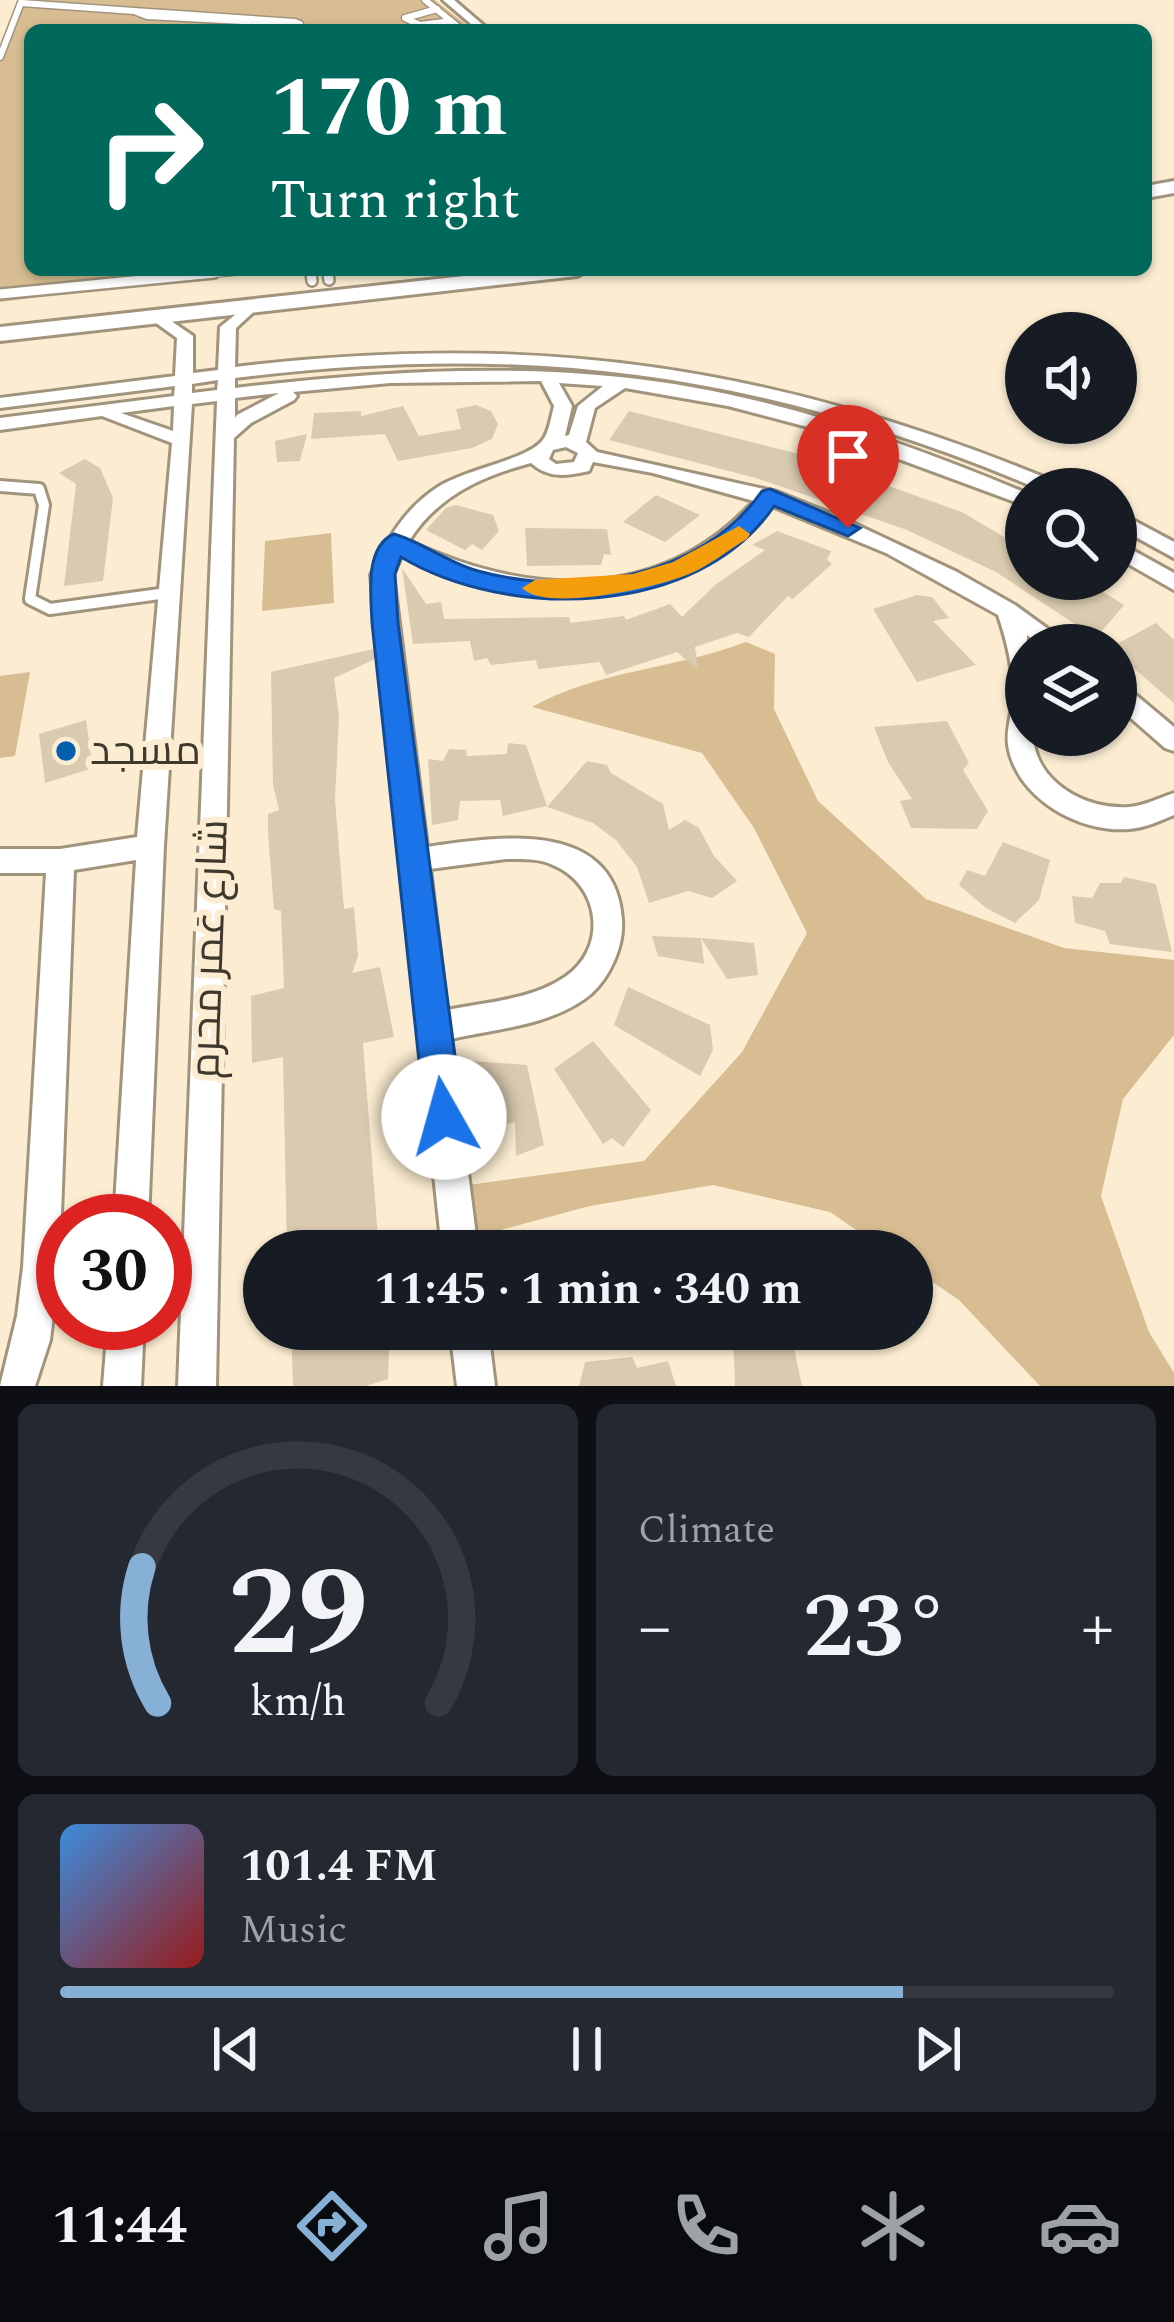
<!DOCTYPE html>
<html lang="en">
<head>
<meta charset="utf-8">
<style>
	body { margin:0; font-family:Spectral,Cairo,serif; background:#242831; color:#f1f3f6; height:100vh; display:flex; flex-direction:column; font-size:45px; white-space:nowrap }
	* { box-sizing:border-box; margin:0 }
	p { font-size:39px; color:#9ea1a6 }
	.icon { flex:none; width:66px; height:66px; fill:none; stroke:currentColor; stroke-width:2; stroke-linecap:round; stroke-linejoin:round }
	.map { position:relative; height:1386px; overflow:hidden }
	.side { display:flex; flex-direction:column; gap:18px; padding:18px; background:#0d0f14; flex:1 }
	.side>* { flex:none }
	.banner { position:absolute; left:24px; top:24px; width:1128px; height:252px; border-radius:18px; box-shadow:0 3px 9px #0004; background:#00695c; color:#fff; overflow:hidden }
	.buttons { position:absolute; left:1005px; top:312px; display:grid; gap:24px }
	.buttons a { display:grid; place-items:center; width:132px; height:132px; border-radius:50%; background:#171b24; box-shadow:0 3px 9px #0004; font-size:60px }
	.speed { position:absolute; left:36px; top:1194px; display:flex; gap:24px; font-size:60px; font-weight:700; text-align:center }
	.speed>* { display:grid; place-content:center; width:156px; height:156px; border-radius:50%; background:#171b24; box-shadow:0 3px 9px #0004; line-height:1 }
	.speed .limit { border:18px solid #d22; background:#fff; color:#111 }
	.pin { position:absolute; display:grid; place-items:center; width:102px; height:102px; color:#fff; margin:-123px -51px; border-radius:50% 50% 50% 0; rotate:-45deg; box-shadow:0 0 12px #0007 }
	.pin .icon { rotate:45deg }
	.me { position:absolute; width:132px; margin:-66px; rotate:353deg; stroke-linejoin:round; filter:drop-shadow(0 0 9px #0008) }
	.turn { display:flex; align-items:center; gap:42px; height:252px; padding:0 48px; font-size:54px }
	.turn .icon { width:156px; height:156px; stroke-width:2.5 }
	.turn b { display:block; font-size:84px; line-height:102px }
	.big { font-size:90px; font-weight:700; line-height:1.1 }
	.side .card { flex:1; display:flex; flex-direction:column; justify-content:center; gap:18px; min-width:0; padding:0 42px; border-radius:18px; background:#242831 }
	.side .dial { align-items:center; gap:0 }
	.dial svg { height:312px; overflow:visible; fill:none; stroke:#363941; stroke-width:7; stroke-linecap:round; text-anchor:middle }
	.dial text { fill:#f1f3f6; stroke:none }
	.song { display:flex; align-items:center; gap:36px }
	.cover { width:144px; height:144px; border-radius:18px; background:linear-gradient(135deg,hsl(210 70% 55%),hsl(0 70% 35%)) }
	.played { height:12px; border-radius:6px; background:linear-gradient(90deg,#86b0d5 80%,#363941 80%) }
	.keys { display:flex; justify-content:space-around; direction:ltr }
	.heat { display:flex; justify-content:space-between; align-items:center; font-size:66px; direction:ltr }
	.side .tiles { flex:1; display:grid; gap:18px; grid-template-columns:1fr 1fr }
	.card:last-child { grid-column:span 2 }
	.trip { position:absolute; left:243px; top:1230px; width:690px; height:120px; border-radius:60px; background:#171b24; box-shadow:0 3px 9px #0004; font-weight:700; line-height:120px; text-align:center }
	.tabs { display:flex; height:192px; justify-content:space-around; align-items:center; background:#090b0e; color:#9ea1a6 }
	.tabs .icon { width:84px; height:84px }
	.tabs .selected { color:#86b0d5 }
	.tabs b { font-size:54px; color:#f1f3f6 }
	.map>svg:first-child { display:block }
	.green { fill:#d7bd91 }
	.building { fill:#d9cab0 }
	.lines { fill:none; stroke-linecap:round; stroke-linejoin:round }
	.lane-far3-casing { stroke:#a2947c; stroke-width:9 }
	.lane-far2-casing { stroke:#a2947c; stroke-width:10 }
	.lane-far1-casing { stroke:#a2947c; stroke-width:14 }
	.lane-casing { stroke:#a2947c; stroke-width:16 }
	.street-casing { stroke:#a2947c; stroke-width:6 }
	.secondary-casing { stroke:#a2947c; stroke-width:6 }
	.lane-far3 { stroke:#fff; stroke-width:6 }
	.lane-far2 { stroke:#fff; stroke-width:8 }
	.lane-far1 { stroke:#fff; stroke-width:9 }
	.lane { stroke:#fff; stroke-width:10 }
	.street { fill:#fff; fill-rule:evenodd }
	.secondary { fill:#fff; fill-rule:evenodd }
	.route { fill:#1a73e8; stroke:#114b97; stroke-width:3 }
	.slow { fill:#f59e0b }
	.poi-dot { fill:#045fac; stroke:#fcedd2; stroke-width:4.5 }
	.labels { text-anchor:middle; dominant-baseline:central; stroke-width:12; stroke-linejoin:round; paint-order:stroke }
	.poi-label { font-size:42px; fill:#3e382d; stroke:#fcedd2; text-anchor:start }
	.street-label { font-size:42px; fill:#3e382d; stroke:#fcedd2 }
</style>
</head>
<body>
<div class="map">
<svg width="1174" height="1386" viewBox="0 0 1174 1386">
	<rect width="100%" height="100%" fill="#fcedd2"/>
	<g class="green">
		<path d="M19 0H435L473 30H30V270H248L0 302V46Z"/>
		<path d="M331 533 334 603 262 611 265 541Z"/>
		<path d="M746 642 775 654 774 709 818 801 926 899 1064 948 1174 960V1035L1123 1099 1101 1196 1149 1332 1174 1373V1386H1040L959 1300 912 1268V1251H887L830 1212 713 1185 590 1206 478 1236 468 1185 644 1161 742 1052 807 933 754 828 702 753 532 707C595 671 675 669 746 642Z"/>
		<path d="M30 672 15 756 0 758V676Z"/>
	</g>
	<g class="building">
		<path d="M476 405 491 411 498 424 492 439 472 448 398 461 385 434 311 439 314 413 361 411V416L403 406 419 436 461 429 456 409Z"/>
		<path d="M629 411 795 453 962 512 1026 550V579H1082L1124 605 1096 638 996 572 907 530 756 478 609 440Z"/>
		<path d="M307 434 300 461 277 462 275 441Z"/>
		<path d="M85 459 100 468 113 498 103 581 64 586 76 484 59 473Z"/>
		<path d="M656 495 700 515 665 542 623 522Z"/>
		<path d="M456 505 493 515 499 531 482 550 472 544 465 550 426 530 446 508Z"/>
		<path d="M525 528 607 529 611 555 604 554 601 565 527 566Z"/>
		<path d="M777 531 831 551 827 560 832 564 793 599 788 596 749 637 737 633 695 647 698 670 677 652 606 675 600 662 538 669 536 660 491 665 487 658 474 661 470 641 413 644 402 568 426 604 441 602 444 619 569 617 571 623 624 616 626 620 670 604 682 617 715 585 765 550 752 545Z"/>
		<path d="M917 595 932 597 949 618 933 621 976 665 917 682 873 609Z"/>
		<path d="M1156 623 1174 640V703L1116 653 1115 645Z"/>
		<path d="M374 649 375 659 334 678 339 716 335 800 344 909 354 907 358 956 352 973 380 967 394 1037 363 1043 379 1251H287L283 1057 252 1063 251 996 284 988 281 911 274 909 268 833V814L279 810 273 785 271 672Z"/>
		<path d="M86 720 93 768 45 783 39 734Z"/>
		<path d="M947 721 969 763 963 770 988 811 977 829 911 828 900 801 912 799 888 762 874 727Z"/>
		<path d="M508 743 526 745 547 806 503 816 500 800 460 801 458 820 432 825 428 759 443 761 449 749 466 750 467 756 507 754Z"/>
		<path d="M587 761 607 765 611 773 663 804 669 830 685 820 699 828 714 856 737 881 712 898 688 891 649 903 637 867 616 840 593 823 547 807Z"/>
		<path d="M1003 842 1050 860 1039 900 1015 923 986 908 959 885 967 870 985 876Z"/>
		<path d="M1124 877 1156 884 1172 952 1110 944 1105 931 1075 923 1072 896 1092 898 1100 883H1121Z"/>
		<path d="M652 936 701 938 704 964 658 956Z"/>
		<path d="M701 938 754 943 758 975 727 979Z"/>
		<path d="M628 987 710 1025 713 1050 700 1076 614 1025Z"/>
		<path d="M593 1041 651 1110 623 1147 612 1138 603 1144 554 1069Z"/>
		<path d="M472 1061 527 1065 544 1145 516 1156 515 1122 482 1131Z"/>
		<path d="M291 1329H365L363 1349 389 1347 388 1379 366 1386H293Z"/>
		<path d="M733 1329H790L802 1386H735Z"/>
		<path d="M632 1357 637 1368 668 1361 676 1386H579L585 1362Z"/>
	</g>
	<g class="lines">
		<defs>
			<g id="lane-far3">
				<path d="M425 0 462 30"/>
				<path d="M21 3 134 11"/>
				<path d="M437 9 405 18 420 25 451 21"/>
				<path d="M134 11 295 22 300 24 147 16Z"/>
				<path d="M0 57 22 0"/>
			</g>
			<g id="lane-far2">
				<path d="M311 270 312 276"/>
				<path d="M328 270 329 276"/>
				<path d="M184 276 247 270"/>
			</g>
			<g id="lane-far1">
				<path d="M311 273 312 281"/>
				<path d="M328 273 329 280"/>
				<path d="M0 294 214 273"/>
			</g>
			<path id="lane" d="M0 486 39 489 44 505 30 599 50 609 167 593"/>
			<g id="street">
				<path d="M443 0H454L489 30H478Z"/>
				<path d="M251 302 259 307 236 328 235 367C541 330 780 367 1063 485L1066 489H1039C765 373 530 341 235 378V388C363 373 492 364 620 377 760 391 897 439 1026 493V506L823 431 728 406 625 388 595 408 586 442 597 452 777 492 842 518 957 572 1015 605 1070 645H1041L1027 635 1026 735H1033C1035 782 1085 810 1129 807 1144 806 1159 798 1174 793V815C1160 821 1144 828 1129 829 1079 833 1016 798 1008 745 1006 729 1012 714 1013 698 1014 670 1007 642 998 615L886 553 772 506C762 518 752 532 740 541 644 619 506 605 402 554L393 575 427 847C496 837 615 817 622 920 624 946 610 977 591 994 554 1025 496 1029 451 1039L478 1251H442L371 575C387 540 404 509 438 487 466 469 526 460 542 441 549 433 551 417 554 406L541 381 390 383 293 392 297 396 294 400 251 423 234 438 216 1386H178L217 401 192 404 164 846 148 1221H114L136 860 74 870 59 1267 50 1340 35 1386H0L17 1316 23 1267 46 873H0V849H60L137 837 172 443 102 416 0 430V418L174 396 175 386 0 408V398L175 376 177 338 152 320 150 317 158 312 193 336V373L218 370 220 327ZM218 380 217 390 192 393V384ZM559 383 603 386 578 406 569 435 565 436 572 406ZM279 393 237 415 235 418V398ZM174 406 173 431 121 413ZM566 447 578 453 574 462 556 464 549 459 553 450ZM593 462 653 473 754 501C660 604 528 597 409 541 437 496 482 476 531 463 549 479 567 476 589 471ZM506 859C521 859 539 858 553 865 601 885 608 948 565 977 531 1000 486 1002 447 1010L430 869Z"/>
				<path d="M1116 511 1174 542V558L1116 526Z"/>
				<path d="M1116 541 1174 573V590L1116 557Z"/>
				<path d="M1116 682 1124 685 1174 727V751L1165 748 1116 705Z"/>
				<path d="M108 1323H144L141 1386H103Z"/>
				<path d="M450 1329H488L495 1386H457Z"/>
			</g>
			<g id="secondary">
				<path d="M1174 181V193L1146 198V186Z"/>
				<path d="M519 270H588L577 276 0 341V327Z"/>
			</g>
		</defs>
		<use href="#lane-far3" class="lane-far3-casing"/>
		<use href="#lane-far2" class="lane-far2-casing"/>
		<use href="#lane-far1" class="lane-far1-casing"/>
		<use href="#lane" class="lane-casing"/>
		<use href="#street" class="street-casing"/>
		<use href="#secondary" class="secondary-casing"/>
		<use href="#lane-far3" class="lane-far3"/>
		<use href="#lane-far2" class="lane-far2"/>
		<use href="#lane-far1" class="lane-far1"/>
		<use href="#lane" class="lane"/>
		<use href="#street" class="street"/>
		<use href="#secondary" class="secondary"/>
	</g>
	<path class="route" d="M770 489 860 528 848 536 774 506C699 618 508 621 401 557L395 574 398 623 463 1117 457 1130 444 1136 431 1130 425 1117 372 623C371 595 364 547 394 534 424 543 448 563 478 571 577 598 701 578 762 491Z"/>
	<path class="slow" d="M739 526 750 534 747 539C728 550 709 566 689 574 659 587 546 613 522 588L535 580 633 574 673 562Z"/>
	<circle class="poi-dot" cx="66" cy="751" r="12"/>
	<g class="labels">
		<g class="poi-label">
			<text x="90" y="751">مسجد</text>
		</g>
		<g class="street-label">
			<text transform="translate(210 949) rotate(-88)">شارع عَمر محرم</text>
		</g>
	</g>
</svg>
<div class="buttons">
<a><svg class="icon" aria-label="sound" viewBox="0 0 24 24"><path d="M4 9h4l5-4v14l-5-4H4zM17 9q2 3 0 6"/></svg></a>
<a><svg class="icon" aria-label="search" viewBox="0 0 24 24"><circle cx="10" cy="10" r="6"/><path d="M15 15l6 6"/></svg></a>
<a><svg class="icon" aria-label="layers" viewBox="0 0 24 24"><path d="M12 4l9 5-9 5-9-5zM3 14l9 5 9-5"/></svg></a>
</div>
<div class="speed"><div class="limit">30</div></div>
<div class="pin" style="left:848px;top:528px;background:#d93025"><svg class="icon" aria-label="arrive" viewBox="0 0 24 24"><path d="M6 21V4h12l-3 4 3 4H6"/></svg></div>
<svg class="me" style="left:444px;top:1117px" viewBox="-20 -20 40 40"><circle r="19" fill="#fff"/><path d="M0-13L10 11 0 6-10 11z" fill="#1a73e8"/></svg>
<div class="trip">11:45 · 1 min · 340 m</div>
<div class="banner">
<div class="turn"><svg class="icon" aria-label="right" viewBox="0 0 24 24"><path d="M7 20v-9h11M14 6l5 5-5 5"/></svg><div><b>170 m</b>Turn right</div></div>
</div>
</div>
<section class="side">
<div class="tiles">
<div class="card dial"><svg viewBox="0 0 100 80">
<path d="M14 69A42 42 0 1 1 86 69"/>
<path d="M14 69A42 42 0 0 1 10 34" stroke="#86b0d5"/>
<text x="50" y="56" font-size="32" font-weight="700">29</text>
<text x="50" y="72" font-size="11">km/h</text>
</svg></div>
<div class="card"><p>Climate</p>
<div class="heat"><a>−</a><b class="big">23°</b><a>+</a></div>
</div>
<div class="card">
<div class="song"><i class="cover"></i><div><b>101.4 FM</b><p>Music</p></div></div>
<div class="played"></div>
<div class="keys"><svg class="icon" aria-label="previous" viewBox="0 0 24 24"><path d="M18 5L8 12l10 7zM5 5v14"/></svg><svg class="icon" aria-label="pause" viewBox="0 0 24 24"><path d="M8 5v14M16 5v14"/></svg><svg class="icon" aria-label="next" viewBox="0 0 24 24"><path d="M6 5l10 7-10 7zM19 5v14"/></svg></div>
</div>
</div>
</section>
<nav class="tabs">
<b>11:44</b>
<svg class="icon selected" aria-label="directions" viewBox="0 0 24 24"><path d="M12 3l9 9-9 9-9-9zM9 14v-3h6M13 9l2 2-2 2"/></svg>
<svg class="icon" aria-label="music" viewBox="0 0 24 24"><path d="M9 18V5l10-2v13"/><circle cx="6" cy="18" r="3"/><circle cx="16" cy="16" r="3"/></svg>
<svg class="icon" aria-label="phone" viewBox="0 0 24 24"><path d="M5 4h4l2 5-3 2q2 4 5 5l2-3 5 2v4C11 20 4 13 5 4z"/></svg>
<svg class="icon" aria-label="climate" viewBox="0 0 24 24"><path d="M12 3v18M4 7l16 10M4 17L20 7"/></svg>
<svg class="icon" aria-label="car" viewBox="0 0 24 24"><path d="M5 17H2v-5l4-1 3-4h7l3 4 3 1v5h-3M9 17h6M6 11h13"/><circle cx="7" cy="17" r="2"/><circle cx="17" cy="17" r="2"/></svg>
</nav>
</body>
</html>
